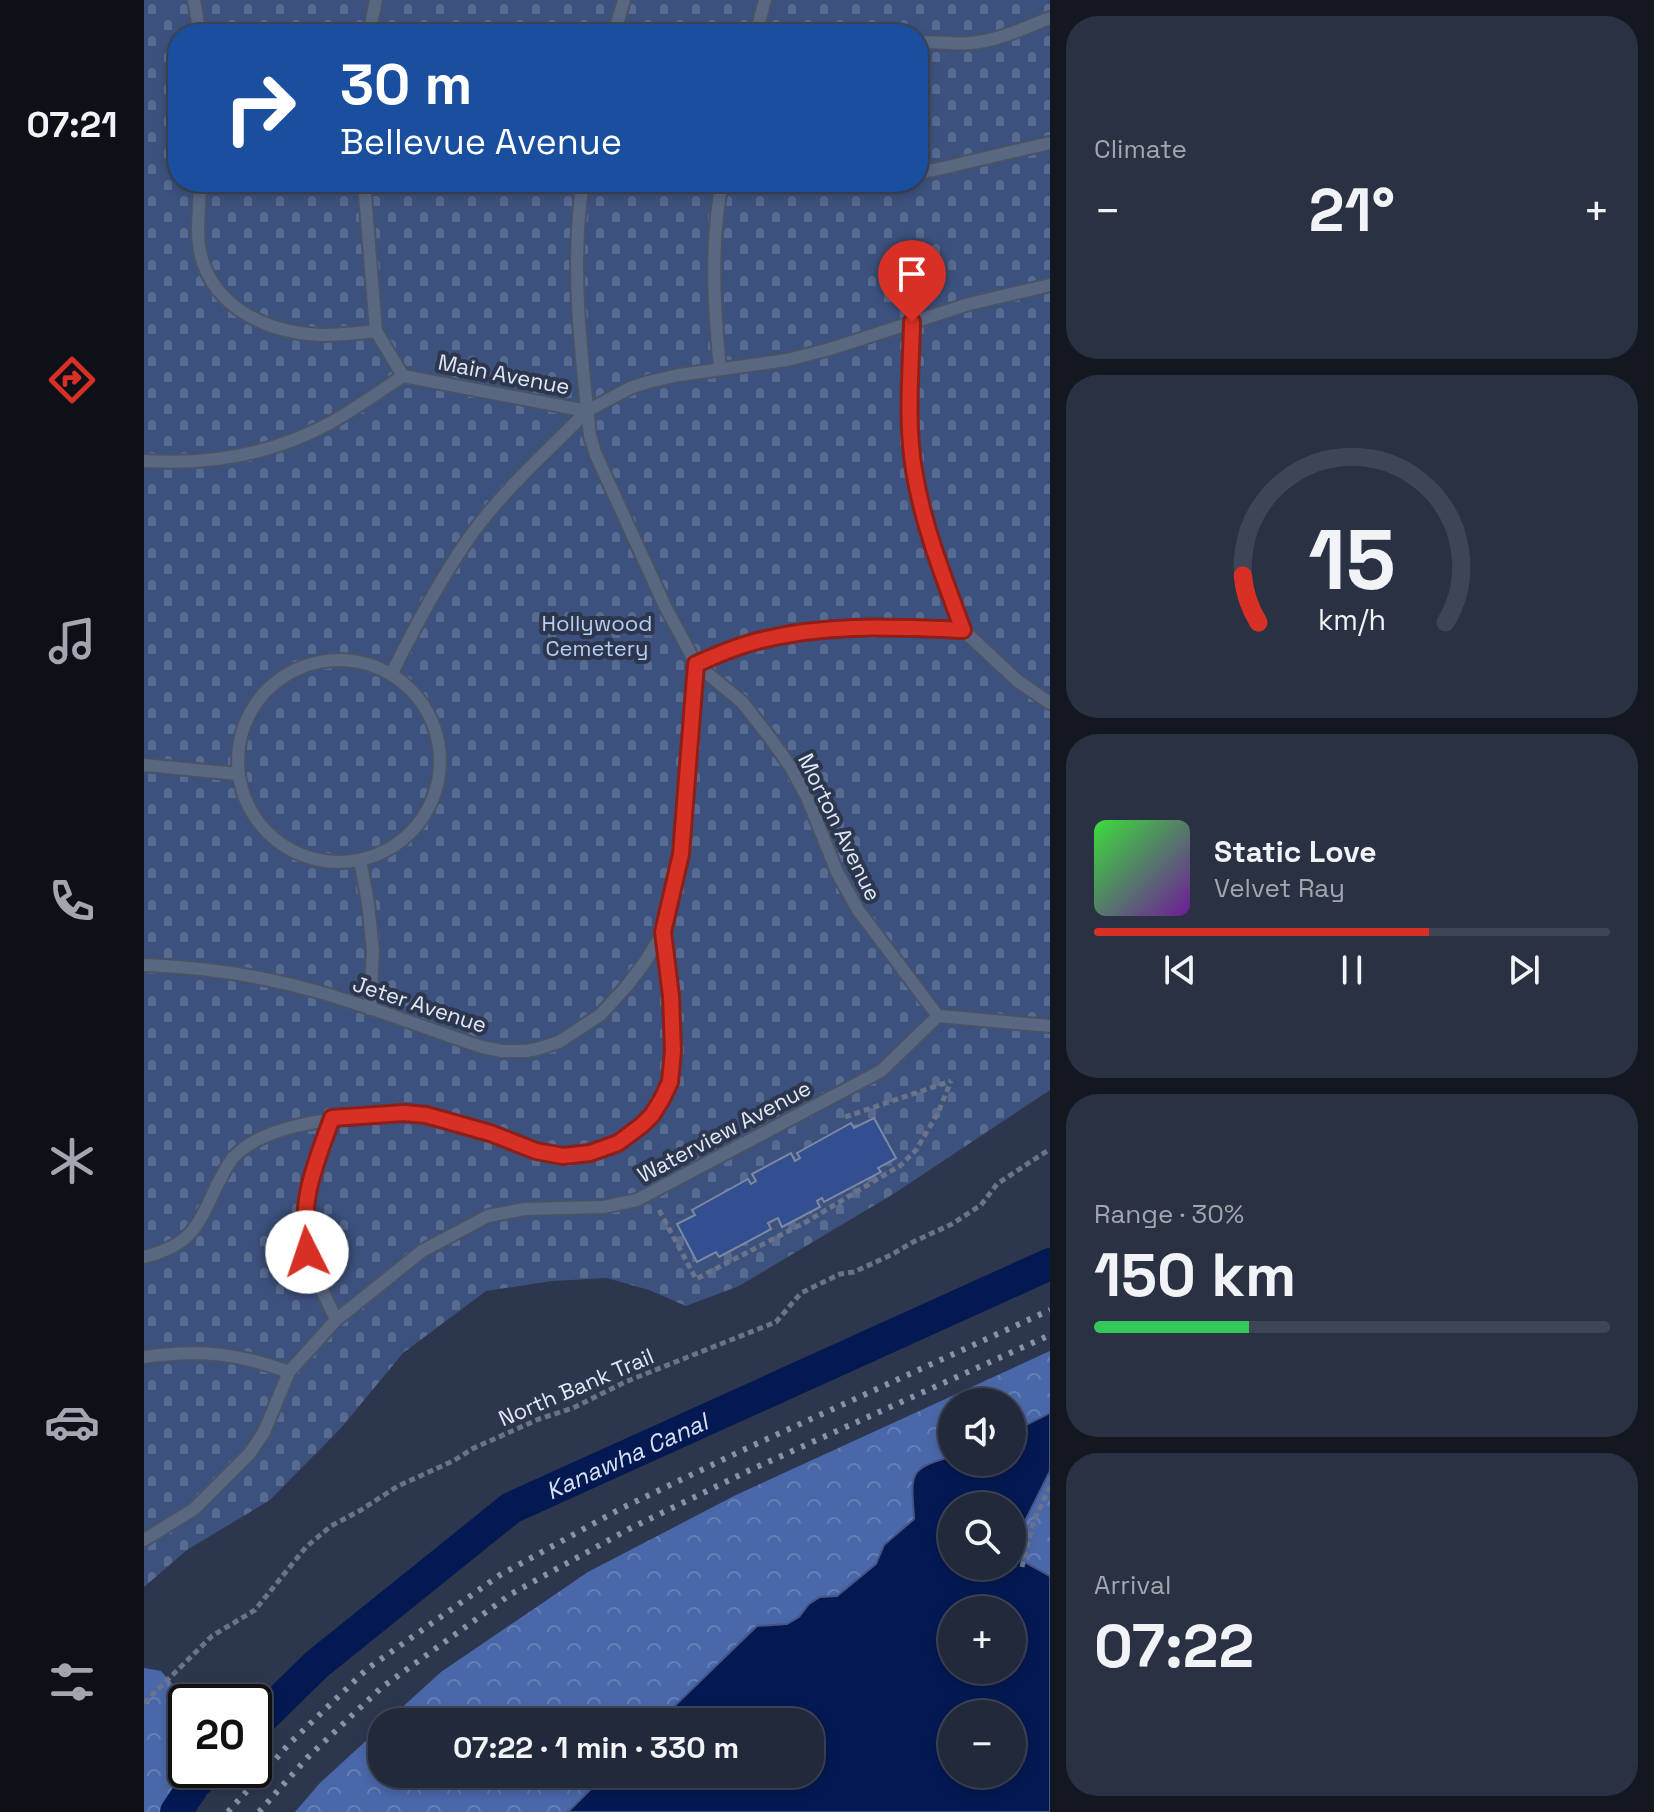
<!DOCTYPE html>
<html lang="en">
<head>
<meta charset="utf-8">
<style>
	body { margin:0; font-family:"Space Grotesk",sans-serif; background:#293142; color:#f1f3f6; height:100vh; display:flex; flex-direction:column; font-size:30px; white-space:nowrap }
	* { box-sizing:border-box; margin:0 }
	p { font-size:26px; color:#a2a6af }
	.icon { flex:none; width:44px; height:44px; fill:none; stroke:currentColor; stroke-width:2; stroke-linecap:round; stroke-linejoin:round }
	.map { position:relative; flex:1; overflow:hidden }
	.side { display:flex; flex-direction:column; gap:16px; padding:16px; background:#121720; width:604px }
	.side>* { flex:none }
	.top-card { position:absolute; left:24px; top:24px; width:760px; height:168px; border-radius:32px; box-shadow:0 4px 12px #0003,0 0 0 2px #3e4554; background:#1a4fa0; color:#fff; overflow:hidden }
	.tools { position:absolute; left:794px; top:1388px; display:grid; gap:16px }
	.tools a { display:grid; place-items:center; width:88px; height:88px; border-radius:50%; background:#21293a; box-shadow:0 4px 12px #0003,0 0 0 2px #3e4554; font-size:40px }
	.speed { position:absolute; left:24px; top:1684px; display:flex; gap:16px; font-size:40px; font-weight:700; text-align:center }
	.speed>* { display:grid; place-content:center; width:104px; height:104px; border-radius:50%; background:#21293a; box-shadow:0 4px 12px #0003,0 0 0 2px #3e4554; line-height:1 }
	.speed .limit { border:4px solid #111; border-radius:12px; background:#fff; color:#111 }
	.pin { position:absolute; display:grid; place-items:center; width:68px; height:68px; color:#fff; margin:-82px -34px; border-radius:50% 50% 50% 0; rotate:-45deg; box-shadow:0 0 8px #0007 }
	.pin .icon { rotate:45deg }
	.me { position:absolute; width:88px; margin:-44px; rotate:356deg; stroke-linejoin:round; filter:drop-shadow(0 0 6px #0008) }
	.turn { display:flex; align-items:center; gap:28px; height:168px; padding:0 40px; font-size:36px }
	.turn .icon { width:104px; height:104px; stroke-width:2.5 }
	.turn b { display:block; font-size:56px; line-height:68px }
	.big { font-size:60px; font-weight:800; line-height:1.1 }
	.side .widget { flex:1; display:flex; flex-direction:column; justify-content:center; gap:12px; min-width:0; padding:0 28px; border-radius:32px; background:#293142 }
	.side .dial { align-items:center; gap:0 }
	.dial svg { height:208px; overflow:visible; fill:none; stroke:#3e4554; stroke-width:7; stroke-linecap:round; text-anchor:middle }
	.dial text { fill:#f1f3f6; stroke:none }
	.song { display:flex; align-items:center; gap:24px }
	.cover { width:96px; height:96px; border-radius:12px; background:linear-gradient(135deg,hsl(120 70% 55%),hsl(280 70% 35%)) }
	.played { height:8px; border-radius:4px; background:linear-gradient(90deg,#d93025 65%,#3e4554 65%) }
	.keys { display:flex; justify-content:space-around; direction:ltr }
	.heat { display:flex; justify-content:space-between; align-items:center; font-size:44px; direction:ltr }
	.charge { height:12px; border-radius:6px; background:linear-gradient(90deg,#34c759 30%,#3e4554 0) }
	.trip { position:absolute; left:224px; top:1708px; width:456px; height:80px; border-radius:32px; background:#21293a; box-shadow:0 4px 12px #0003,0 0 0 2px #3e4554; font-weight:800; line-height:80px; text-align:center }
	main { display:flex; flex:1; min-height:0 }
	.tab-bar { display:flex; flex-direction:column; width:144px; justify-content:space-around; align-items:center; background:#0d1017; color:#a2a6af }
	.tab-bar .icon { width:56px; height:56px }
	.tab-bar .on { color:#d93025 }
	.tab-bar b { font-size:36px; color:#f1f3f6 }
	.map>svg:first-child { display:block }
	.forest { fill:url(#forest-crowns) }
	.cemetery { fill:url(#cemetery-stones); fill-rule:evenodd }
	.water { fill:#041852; stroke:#465684; stroke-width:2; fill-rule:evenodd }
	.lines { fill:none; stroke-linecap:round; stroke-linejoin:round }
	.canal { stroke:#041852; stroke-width:32 }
	.building { fill:#334f8f; stroke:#7b89a4; stroke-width:2 }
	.lane-casing { stroke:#495366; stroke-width:16 }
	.path { stroke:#6a7488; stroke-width:5; stroke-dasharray:6 4; stroke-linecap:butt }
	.lane { stroke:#5a6781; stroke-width:12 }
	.rail { stroke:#8993a6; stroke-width:6; stroke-dasharray:4 8; stroke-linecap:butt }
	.route-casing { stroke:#8d1f18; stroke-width:20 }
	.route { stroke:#d93025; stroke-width:14 }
	.labels { text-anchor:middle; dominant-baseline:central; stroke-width:8; stroke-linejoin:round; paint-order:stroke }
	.street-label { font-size:22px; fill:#e0e8f7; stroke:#2c374e }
	.park-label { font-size:22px; fill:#b9ccf1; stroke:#2c374e }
	.water-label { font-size:24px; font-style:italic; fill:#d7e1f4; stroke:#2c374e }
</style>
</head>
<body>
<main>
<nav class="tab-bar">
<b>07:21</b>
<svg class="icon on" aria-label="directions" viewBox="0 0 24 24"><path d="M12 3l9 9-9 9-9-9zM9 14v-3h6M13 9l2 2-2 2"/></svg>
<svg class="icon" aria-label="music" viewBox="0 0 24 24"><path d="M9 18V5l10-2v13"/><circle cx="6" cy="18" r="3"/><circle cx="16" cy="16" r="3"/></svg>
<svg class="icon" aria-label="phone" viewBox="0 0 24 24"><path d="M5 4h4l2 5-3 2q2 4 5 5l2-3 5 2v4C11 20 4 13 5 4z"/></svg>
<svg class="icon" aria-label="climate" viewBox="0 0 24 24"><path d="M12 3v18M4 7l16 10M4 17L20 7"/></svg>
<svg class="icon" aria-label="car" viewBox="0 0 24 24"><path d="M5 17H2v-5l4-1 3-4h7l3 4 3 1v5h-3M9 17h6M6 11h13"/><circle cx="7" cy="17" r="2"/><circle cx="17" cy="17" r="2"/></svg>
<svg class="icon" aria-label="filters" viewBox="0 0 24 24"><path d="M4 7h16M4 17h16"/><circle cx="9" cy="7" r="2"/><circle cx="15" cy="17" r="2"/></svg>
</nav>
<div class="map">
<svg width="906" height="1812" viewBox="0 0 906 1812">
	<defs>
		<pattern id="forest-crowns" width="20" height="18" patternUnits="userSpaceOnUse" patternTransform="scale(2)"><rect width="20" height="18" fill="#4a68a9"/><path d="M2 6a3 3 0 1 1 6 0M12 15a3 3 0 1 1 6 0" fill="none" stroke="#647eb6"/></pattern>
		<pattern id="cemetery-stones" width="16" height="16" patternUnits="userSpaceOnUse" patternTransform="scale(2)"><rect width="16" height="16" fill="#3c517d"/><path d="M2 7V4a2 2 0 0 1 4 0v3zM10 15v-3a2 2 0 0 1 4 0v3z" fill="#586a90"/></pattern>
	</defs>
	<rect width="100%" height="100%" fill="#2c374e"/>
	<g class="forest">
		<path d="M906 1351V1413L868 1432V1402H808V1457C761 1467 768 1478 770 1519L740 1545 732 1564 693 1596 676 1597 665 1604 655 1617 643 1624 613 1626 514 1722H242L297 1672 444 1572 592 1495Z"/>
		<path d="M906 1471V1576C898 1571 884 1567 877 1560 863 1546 897 1487 906 1471Z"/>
		<path d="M0 1668 17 1671 45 1702H42V1770H77L78 1776 49 1812H0Z"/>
		<path d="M238 1726V1774H462L424 1812H151L176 1783Z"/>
	</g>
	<path class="cemetery" d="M0 0H906V1090L751 1193 595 1286 542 1306 505 1290 463 1278 408 1281 342 1291 259 1353 197 1428 126 1500 43 1550 0 1587ZM34 34H774V182H34Z"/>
	<path class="water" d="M906 1413V1471L878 1527 873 1552 877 1560 906 1576V1812H424L462 1774H666V1722H514L613 1626 643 1624 655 1617 665 1604 676 1597 693 1596 732 1564 740 1545 770 1519C768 1478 761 1467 808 1457V1462H868V1432ZM808 1506H868V1566H808ZM808 1610H868V1670H808ZM808 1714H868V1774H808Z"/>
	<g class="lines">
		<g class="canal">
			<path id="s1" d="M110 1726 172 1665 367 1508 906 1264"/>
			<path d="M32 1812 50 1785 65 1770"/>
		</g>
	</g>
	<path class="building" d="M730 1118 752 1158 734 1168 737 1172 680 1202 678 1198 673 1201 676 1207 638 1227 634 1218 624 1223 627 1229 575 1257 572 1252 553 1262 533 1224 551 1215 548 1210 604 1179 607 1184 612 1181 608 1174 647 1153 651 1161 656 1158 653 1153 707 1123 710 1128Z"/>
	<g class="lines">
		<defs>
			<g id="lane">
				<path d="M50 0 56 34"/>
				<path d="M225 34 232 0"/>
				<path d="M470 34 480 0"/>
				<path d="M612 34 621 0"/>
				<path d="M774 43C792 40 808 45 826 43 854 41 880 28 906 18"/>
				<path d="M774 172 790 170 906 143"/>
				<path d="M56 182C56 206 51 233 57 256 71 309 125 333 177 335 195 335 214 333 232 331"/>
				<path d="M220 182 232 331 259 376"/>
				<path d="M768 322C767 371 763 421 770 470 778 526 800 578 819 630"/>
				<path d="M576 369C570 307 566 244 578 182"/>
				<path d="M0 461C64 465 129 454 186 423 211 409 235 392 259 376L443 411 486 388 504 382 535 375 643 360 686 349 825 304 906 285"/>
				<circle cx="195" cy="761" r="101"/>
				<path d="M248 673C271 627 295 581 325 538 358 491 403 452 443 411"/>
				<path d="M0 765 94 774"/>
				<path d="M216 860 224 903 229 951 226 1009"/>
				<path d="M0 965C58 967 119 976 175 992 230 1008 284 1029 338 1047L358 1051H382L393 1049 415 1042 456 1015 482 987 501 962 519 932 537 854 552 664 521 606 452 455 446 436C437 354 426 264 439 182"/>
				<path d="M794 1016 714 910 693 872 663 797 646 766 624 735 598 702 552 664C571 656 590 647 610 642 678 623 749 627 819 630L875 682 906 703"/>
				<path d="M188 1118C173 1160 152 1205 163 1251 168 1273 183 1299 192 1320"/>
				<path d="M0 1257C48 1245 54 1226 73 1185 78 1176 82 1167 88 1159 105 1140 129 1132 152 1126 178 1120 203 1117 230 1115 244 1114 258 1112 272 1113 315 1117 353 1141 394 1151 423 1158 455 1156 481 1138 500 1125 519 1106 526 1083 531 1066 529 1046 528 1029 527 996 523 964 519 932"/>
				<path d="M0 1357C55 1349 93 1353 145 1372"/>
				<path d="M0 1540 50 1509 106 1453 120 1432 145 1372 192 1320 278 1251 344 1216 381 1209 459 1207 493 1200 737 1071 794 1016 906 1026"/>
			</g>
		</defs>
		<use href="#lane" class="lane-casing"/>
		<g class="path">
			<path d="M701 1117 807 1081"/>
			<path d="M515 1210 552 1279 662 1222 757 1165 772 1150 794 1113 807 1081"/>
			<path d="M878 1567 890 1520 906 1487"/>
			<path d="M0 1703 68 1636 111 1610 162 1547 187 1526 217 1510 254 1486 309 1461 330 1448 395 1419 429 1408 481 1382 632 1322 657 1293 696 1274 710 1272 747 1255 769 1242 808 1224 837 1205 853 1184 906 1149"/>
		</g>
		<use href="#lane" class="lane"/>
		<g class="rail">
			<path d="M84 1812 145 1744 223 1669 356 1575 476 1509 599 1450 906 1310"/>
			<path d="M115 1812 163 1758 237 1688 367 1594 485 1529 604 1471 906 1335"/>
		</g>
	</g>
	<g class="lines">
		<defs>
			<path id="route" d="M163 1252C156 1198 170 1168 188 1118L260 1113 282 1115 346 1133 392 1151 419 1156 446 1153 474 1143 498 1125 508 1115 518 1099 526 1082 529 1051 527 996 519 932 537 854 552 664C571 656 590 647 610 642 678 623 749 627 819 630 800 578 779 526 770 470 762 422 767 371 768 322"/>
		</defs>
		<use href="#route" class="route-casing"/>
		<use href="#route" class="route"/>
	</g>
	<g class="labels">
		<g class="street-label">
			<text transform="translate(360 374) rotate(11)">Main Avenue</text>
			<text transform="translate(696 827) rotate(64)">Morton Avenue</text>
			<text transform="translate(276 1004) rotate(18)">Jeter Avenue</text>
			<text transform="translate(580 1131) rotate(-28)">Waterview Avenue</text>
			<text transform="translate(432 1387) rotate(-23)">North Bank Trail</text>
		</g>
		<g class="park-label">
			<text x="453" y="623">Hollywood<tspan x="453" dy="25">Cemetery</tspan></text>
		</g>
		<g class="water-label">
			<text stroke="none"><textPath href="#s1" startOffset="464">Kanawha Canal</textPath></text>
		</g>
	</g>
</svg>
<div class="tools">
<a><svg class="icon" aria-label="sound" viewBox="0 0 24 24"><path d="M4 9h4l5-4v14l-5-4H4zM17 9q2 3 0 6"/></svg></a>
<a><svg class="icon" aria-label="search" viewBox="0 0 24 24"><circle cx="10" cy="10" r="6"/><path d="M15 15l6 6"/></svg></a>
<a>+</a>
<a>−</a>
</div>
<div class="speed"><div class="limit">20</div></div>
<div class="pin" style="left:768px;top:322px;background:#d93025"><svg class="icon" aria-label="arrive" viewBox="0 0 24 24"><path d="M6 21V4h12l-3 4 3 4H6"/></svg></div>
<svg class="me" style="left:163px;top:1252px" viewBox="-20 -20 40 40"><circle r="19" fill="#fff"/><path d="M0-13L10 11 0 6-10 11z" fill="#d93025"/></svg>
<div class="trip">07:22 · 1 min · 330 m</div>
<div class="top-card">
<div class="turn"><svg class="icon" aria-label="right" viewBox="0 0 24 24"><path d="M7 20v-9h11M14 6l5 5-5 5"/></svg><div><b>30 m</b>Bellevue Avenue</div></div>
</div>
</div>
<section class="side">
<div class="widget"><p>Climate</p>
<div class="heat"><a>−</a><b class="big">21°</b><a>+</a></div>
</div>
<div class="widget dial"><svg viewBox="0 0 100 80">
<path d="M14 69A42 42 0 1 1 86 69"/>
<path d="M14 69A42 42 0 0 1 8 51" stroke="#d93025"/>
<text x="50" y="56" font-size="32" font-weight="700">15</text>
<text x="50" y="72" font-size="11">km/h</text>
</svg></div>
<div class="widget">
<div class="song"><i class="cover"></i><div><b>Static Love</b><p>Velvet Ray</p></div></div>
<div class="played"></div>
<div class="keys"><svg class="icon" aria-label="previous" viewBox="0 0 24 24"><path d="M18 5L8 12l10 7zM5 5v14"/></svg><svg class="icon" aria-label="pause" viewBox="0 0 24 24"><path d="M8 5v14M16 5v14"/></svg><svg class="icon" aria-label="next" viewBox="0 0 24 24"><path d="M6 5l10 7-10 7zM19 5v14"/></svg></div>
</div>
<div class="widget"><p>Range · 30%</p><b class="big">150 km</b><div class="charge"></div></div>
<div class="widget"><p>Arrival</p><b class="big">07:22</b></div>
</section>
</main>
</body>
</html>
